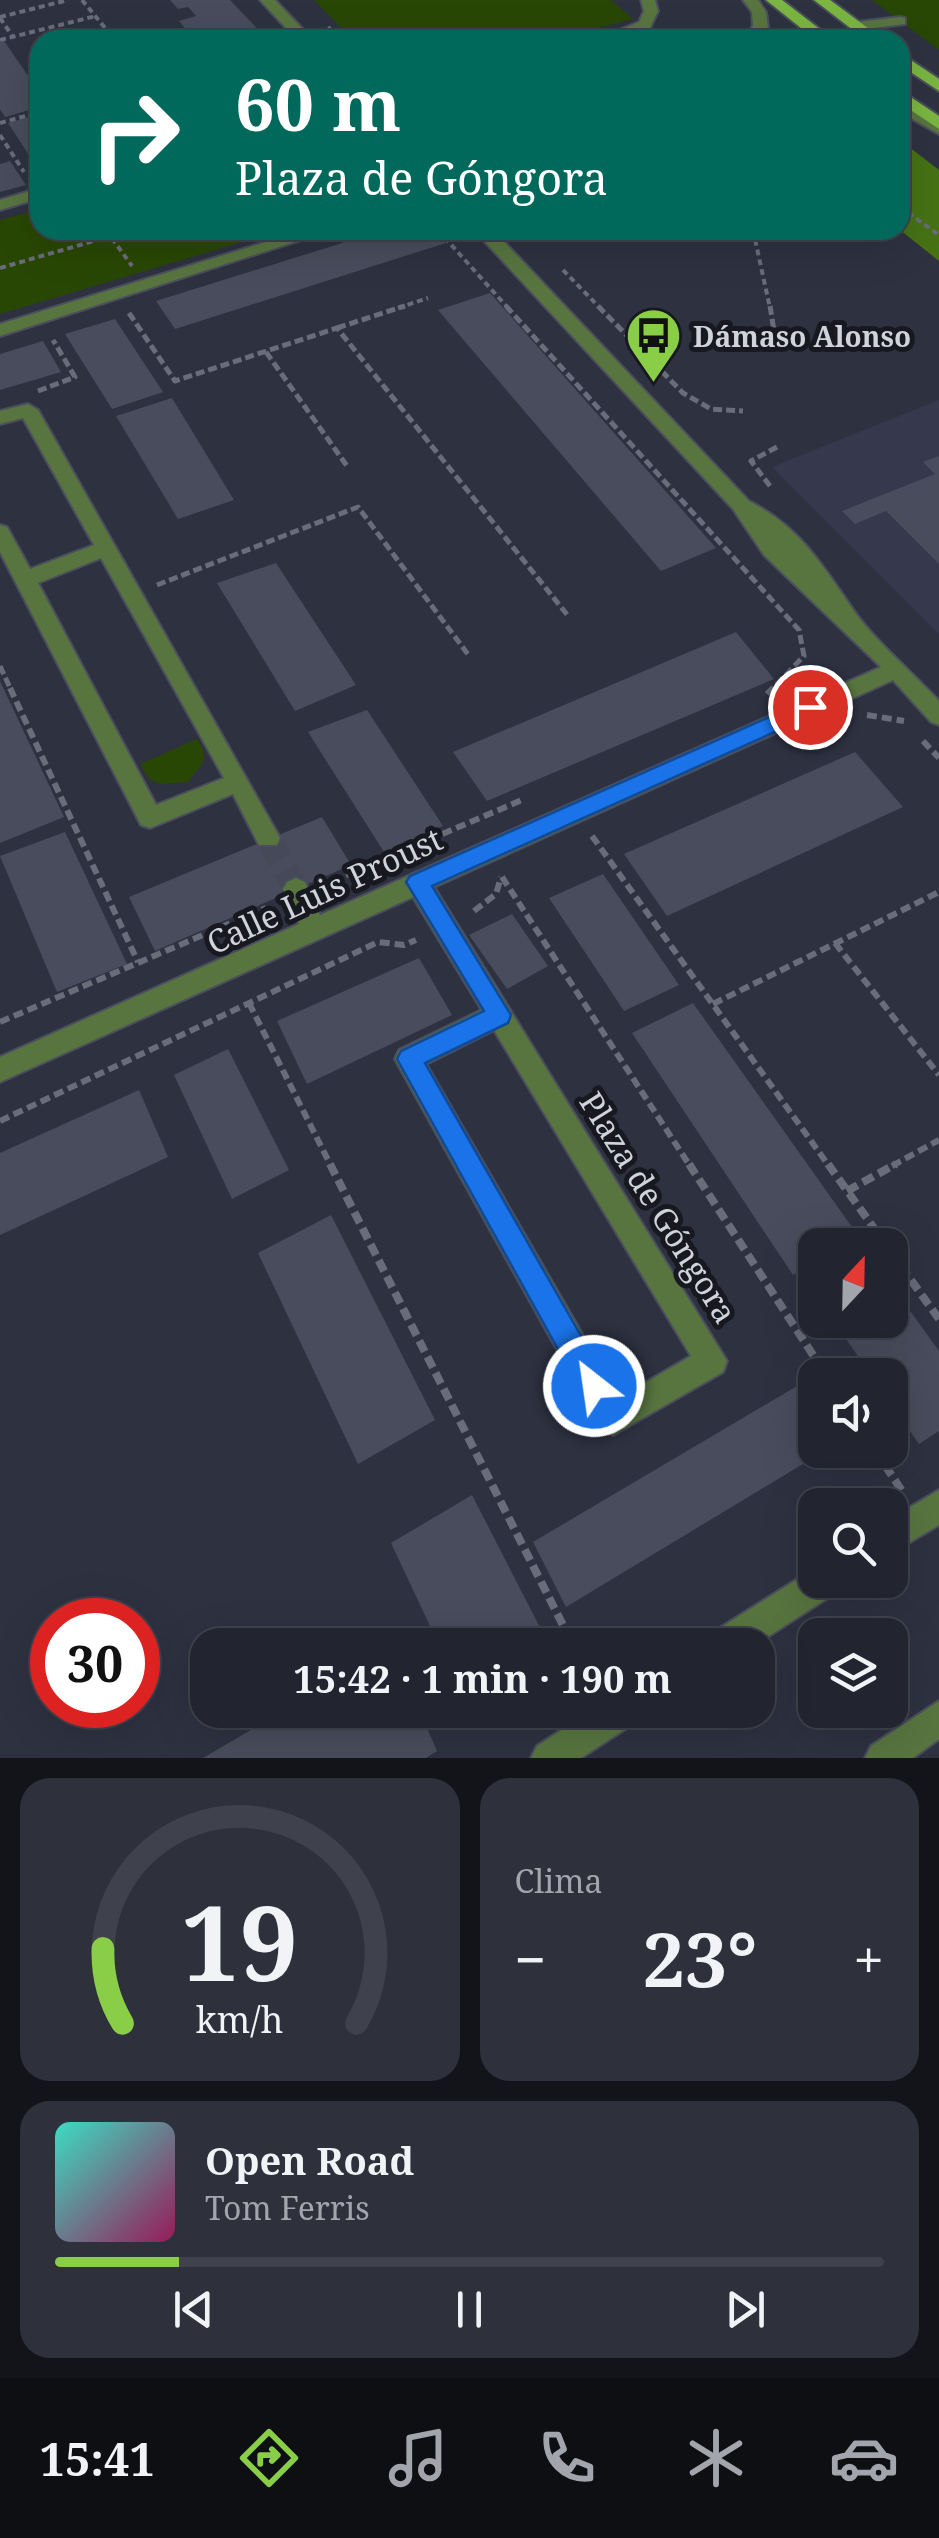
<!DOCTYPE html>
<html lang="es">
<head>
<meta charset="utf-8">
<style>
	body { margin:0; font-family:"Noto Serif",serif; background:#2e313c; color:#f1f3f6; height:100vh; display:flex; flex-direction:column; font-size:38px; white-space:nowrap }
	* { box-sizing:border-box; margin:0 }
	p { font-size:32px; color:#a2a5ab }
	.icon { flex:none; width:55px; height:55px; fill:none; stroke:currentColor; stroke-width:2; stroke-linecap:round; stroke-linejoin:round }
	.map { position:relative; height:1758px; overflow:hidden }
	.side { display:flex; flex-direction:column; gap:20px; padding:20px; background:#13141a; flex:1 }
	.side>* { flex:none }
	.guide { position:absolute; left:30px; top:30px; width:880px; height:210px; border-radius:30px; box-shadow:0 10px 40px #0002,0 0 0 2px #3f424c; background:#00695c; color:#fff; overflow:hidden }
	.needle { width:65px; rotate:22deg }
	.tools { position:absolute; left:798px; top:1228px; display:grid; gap:20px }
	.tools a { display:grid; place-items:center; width:110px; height:110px; border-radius:20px; background:#222530; box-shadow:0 10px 40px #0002,0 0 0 2px #3f424c; font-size:50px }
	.speed { position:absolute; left:30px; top:1598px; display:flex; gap:20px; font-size:50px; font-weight:700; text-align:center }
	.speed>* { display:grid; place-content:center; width:130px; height:130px; border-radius:50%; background:#222530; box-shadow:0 10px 40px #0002,0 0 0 2px #3f424c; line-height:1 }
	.speed .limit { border:15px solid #d22; background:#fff; color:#111 }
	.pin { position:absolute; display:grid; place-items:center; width:85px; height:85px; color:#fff; margin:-42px; border:5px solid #fff; border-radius:50%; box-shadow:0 2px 10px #0007 }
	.me { position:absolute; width:110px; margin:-55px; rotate:330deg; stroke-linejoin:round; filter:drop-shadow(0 0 8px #0008) }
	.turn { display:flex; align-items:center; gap:35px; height:210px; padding:0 40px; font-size:45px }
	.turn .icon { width:130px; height:130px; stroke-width:2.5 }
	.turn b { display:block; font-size:70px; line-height:85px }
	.big { font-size:75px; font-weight:700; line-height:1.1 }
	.side .tile { flex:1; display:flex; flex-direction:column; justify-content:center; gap:15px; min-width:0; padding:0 35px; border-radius:30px; background:#2e313c }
	.side .dial { align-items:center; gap:0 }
	.dial svg { height:260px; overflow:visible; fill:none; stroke:#3f424c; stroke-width:7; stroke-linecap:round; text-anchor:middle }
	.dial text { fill:#f1f3f6; stroke:none }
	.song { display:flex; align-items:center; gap:30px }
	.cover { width:120px; height:120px; border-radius:15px; background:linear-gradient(135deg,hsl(170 70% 55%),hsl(330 70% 35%)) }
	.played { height:10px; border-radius:5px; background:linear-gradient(90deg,#8ace47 15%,#3f424c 15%) }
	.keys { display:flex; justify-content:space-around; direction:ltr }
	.heat { display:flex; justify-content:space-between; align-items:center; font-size:55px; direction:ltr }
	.side .tiles { flex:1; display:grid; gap:20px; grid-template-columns:1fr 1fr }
	.tile:last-child { grid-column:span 2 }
	.trip { position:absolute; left:190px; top:1628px; width:585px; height:100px; border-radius:30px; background:#222530; box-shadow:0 10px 40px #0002,0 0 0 2px #3f424c; font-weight:700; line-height:100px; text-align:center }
	.dock { display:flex; height:160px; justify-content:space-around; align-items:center; background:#0e0f13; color:#a2a5ab }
	.dock .icon { width:70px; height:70px }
	.dock .on { color:#8ace47 }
	.dock b { font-size:45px; color:#f1f3f6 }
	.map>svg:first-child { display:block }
	.built { fill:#36394e }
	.green { fill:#294704 }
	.forest { fill:#467214 }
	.building { fill:#494c5c }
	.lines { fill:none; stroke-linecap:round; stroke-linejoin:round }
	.minor-tunnel { stroke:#464957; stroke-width:25; stroke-dasharray:25 12; stroke-linecap:butt }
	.minor-casing { stroke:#4b4e5c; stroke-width:4 }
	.major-casing { stroke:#4b4e5c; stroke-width:4 }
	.path-far3 { stroke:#696c79; stroke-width:4; stroke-dasharray:6 4; stroke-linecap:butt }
	.path-far2 { stroke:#696c79; stroke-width:5; stroke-dasharray:9 4; stroke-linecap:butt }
	.path-far1 { stroke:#696c79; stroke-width:6; stroke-dasharray:10 5; stroke-linecap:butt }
	.path { stroke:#696c79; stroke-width:8; stroke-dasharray:12 6; stroke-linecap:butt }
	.minor { fill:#587540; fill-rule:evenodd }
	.major { fill:#7ab641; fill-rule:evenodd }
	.route { fill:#1a73e8; stroke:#114b97; stroke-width:2.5 }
	.labels { text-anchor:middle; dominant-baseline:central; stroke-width:10; stroke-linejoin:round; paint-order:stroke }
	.far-poi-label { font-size:28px; font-weight:bold; fill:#d0d2dc; stroke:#181920; text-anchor:start }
	.street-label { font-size:32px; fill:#d0d2dc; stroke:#181920 }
</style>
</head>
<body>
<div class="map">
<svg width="939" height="1758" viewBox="0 0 939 1758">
	<rect width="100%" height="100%" fill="#2e3140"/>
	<path class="built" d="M939 400V634L772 467Z"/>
	<g class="green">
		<path d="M314 0H611L633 19 551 40H353Z"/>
		<path d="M872 0H939V50Z"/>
		<path d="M40 209V230H283L0 314V220Z"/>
		<path d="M197 739 203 748V763L188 782 160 784 149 779 140 764Z"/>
	</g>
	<path class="forest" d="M900 140 939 170V261L900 230Z"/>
	<g class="building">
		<path d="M170 0H230L268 40H204L194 29 187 31 179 21 196 16 188 7 178 9Z"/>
		<path d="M4 41 40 93V107L5 117 0 109V42Z"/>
		<path d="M40 114V172L8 123Z"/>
		<path d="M10 161 26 185 0 192V164Z"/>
		<path d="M384 230H434L446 243 175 329 156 301Z"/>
		<path d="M490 293 716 548 661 571 438 310Z"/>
		<path d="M115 319 163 392 112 409 65 334Z"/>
		<path d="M43 341 61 372 0 390V354Z"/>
		<path d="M172 398 234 500 178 519 116 416Z"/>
		<path d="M939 456V564L886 511 855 524 842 511 935 474 923 462Z"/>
		<path d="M276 563 356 685 295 711 217 583Z"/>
		<path d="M736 632 774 679 487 801 453 752Z"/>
		<path d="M0 681 64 817 0 843Z"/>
		<path d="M367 710 443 826 384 852 308 732Z"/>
		<path d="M855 752 903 807 667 916 624 854Z"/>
		<path d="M322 817 351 865 155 951 129 897Z"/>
		<path d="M65 832 127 964 57 992 0 856Z"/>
		<path d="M603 874 679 985 624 1011 549 898Z"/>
		<path d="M512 914 548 966 507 989 469 935Z"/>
		<path d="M419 958 452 1015 307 1084 277 1021Z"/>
		<path d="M693 1003 859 1237 845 1245H815V1262L793 1275 632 1033Z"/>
		<path d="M228 1049 289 1170 232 1199 174 1075Z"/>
		<path d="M139 1090 168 1157 0 1235V1153Z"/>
		<path d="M331 1215 435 1420 358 1464 258 1253Z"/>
		<path d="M890 1283 939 1351V1431L919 1444 890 1402V1375H871L833 1320H890Z"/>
		<path d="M809 1379 815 1389V1450H826L566 1607 533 1542Z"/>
		<path d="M472 1495 549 1645H439L391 1543Z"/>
		<path d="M285 1710H419L437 1751 426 1758H203Z"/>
	</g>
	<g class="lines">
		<path class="minor-tunnel" d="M268 838 296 889"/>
		<defs>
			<g id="minor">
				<path d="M260 0H275L313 40H297Z"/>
				<path d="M641 0H655L658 11 650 28 617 40H595L639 22 644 11Z"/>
				<path d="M743 0H758L766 12 768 27 758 40H742L753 26 752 12Z"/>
				<path d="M900 17 905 18V24L857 30 850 26 857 22Z"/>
				<path d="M900 100 939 122V134L900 112Z"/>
				<path d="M40 188V198L0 210V200Z"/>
				<path d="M305 230H332L0 336V324Z"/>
				<path d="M474 230H493L749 501C800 527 823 566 854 611 874 640 914 674 939 701V725L931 722 893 680 434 887 727 1361 723 1372 613 1435 602 1430 395 1059 399 1050 482 1010 413 897 0 1082V1057L299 924 283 889 287 882 296 878 305 882 320 915 881 667 764 555 733 509ZM494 1030 691 1356 619 1398 426 1064Z"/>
				<path d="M28 404 38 410 280 838 277 845H259L233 794 150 828 141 825 0 552V525L7 527 30 569 94 545 23 418 0 424V411ZM101 558 224 778 156 805 38 583Z"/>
				<path d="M939 1490V1525L890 1554V1519Z"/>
				<path d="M815 1568V1580H842L837 1592 755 1645H707L712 1633Z"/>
				<path d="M939 1701V1739L913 1758H865L871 1746Z"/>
				<path d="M592 1710H641L636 1722 581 1758H531L537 1746Z"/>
			</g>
			<g id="major">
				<path d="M766 0H782L834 40H816Z"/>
				<path d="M814 0H830L884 40H866Z"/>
				<path d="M900 53 939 79V91L900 65Z"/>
				<path d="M900 90 939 116V129L900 103Z"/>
			</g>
		</defs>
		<use href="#minor" class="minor-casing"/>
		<use href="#major" class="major-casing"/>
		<g class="path-far3">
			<path d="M82 0 115 40"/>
			<path d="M0 17 68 0"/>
			<path d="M0 18 13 37"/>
			<path d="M328 27 341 40"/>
			<path d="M0 40 96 16"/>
			<path d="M0 123 40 112"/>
			<path d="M0 135 24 172"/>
			<path d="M900 207 939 235"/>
			<path d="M106 230 132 266"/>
			<path d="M438 230 508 308"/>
			<path d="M753 230 770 308"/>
			<path d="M349 236 369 230"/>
			<path d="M0 268 132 230"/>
			<path d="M563 270 600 308"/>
			<path d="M398 308 428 298"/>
		</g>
		<g class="path-far2">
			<path d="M506 306 799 630 804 656 771 690"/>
			<path d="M598 306 683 393 711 409 743 411"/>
			<path d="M770 306 774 331"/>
			<path d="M129 313 175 381 337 328 569 617"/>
			<path d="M337 328 405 306"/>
			<path d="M266 352 347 466"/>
			<path d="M38 391 75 377 53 340"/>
			<path d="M770 486 751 461 777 447"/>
			<path d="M157 585 358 507 470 657"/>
			<path d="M0 666 11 690"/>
		</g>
		<g class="path-far1">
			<path d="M10 688 138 962"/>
			<path d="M767 694 773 688"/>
			<path d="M867 715 904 721"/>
			<path d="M923 741 939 758"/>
			<path d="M592 836 829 1166"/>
			<path d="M502 877 690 1166"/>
			<path d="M332 881 522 800"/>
			<path d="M474 911 496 894 501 877"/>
			<path d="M835 943 939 1075"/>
			<path d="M249 1003 331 1166"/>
			<path d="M713 1004 939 892"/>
			<path d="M0 1022 266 908"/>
			<path d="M0 1121 378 942 404 945 416 940"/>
			<path d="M892 1166 939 1140"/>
		</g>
		<g class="path">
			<path d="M330 1164 573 1645"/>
			<path d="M689 1164 826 1375"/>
			<path d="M828 1164 886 1245"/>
			<path d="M847 1191 896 1164"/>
			<path d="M890 1251 939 1319"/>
			<path d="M875 1450 902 1491"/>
		</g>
		<use href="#minor" class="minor"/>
		<use href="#major" class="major"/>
	</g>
	<path class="route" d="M810 699 817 701 820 707 817 713 432 886 511 1015 508 1023 425 1063 604 1376 608 1386 604 1396 594 1400 584 1396 397 1059 401 1051 484 1011 406 882 410 876Z"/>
	<defs>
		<symbol id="bus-pin" viewBox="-11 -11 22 30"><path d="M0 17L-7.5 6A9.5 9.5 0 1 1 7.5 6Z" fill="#8ace47" stroke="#181920"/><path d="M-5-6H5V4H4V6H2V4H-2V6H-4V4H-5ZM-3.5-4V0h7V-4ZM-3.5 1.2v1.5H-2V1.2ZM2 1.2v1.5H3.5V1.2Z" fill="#111"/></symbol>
	</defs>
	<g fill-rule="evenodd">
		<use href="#bus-pin" x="622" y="304" width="63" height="86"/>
	</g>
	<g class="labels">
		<g class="far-poi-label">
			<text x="693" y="336">Dámaso Alonso</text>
		</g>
		<g class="street-label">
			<text transform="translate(324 890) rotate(-25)">Calle Luis Proust</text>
			<text transform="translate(659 1207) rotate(58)">Plaza de Góngora</text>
		</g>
	</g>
</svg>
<div class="tools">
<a><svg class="needle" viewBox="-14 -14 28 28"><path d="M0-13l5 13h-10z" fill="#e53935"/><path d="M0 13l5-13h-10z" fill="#a2a5ab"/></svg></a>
<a><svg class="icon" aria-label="sound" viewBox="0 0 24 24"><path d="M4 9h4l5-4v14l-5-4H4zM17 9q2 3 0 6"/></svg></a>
<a><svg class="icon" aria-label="search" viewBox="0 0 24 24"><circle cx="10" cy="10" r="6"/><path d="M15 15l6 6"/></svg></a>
<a><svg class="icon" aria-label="layers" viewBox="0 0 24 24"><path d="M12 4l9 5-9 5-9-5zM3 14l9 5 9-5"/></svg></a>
</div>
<div class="speed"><div class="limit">30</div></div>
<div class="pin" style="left:810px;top:707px;background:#d93025"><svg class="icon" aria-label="arrive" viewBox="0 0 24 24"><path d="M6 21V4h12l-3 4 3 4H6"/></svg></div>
<svg class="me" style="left:594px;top:1386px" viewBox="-20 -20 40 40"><circle r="17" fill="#1a73e8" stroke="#fff" stroke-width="3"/><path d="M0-11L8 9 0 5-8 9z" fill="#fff"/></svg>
<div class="trip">15:42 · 1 min · 190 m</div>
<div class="guide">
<div class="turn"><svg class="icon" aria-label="right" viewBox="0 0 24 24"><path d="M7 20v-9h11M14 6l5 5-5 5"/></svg><div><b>60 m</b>Plaza de Góngora</div></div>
</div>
</div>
<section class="side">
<div class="tiles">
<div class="tile dial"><svg viewBox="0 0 100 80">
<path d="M14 69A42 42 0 1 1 86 69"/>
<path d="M14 69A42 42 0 0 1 8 46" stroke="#8ace47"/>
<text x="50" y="56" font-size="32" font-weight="700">19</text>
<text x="50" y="72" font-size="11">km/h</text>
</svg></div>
<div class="tile"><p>Clima</p>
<div class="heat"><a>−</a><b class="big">23°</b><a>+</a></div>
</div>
<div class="tile">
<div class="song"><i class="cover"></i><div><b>Open Road</b><p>Tom Ferris</p></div></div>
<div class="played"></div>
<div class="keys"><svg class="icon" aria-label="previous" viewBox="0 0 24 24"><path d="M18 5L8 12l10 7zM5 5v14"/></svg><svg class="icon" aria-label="pause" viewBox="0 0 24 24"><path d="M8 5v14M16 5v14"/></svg><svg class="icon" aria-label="next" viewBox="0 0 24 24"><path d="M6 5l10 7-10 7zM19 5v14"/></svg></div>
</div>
</div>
</section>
<nav class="dock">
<b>15:41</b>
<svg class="icon on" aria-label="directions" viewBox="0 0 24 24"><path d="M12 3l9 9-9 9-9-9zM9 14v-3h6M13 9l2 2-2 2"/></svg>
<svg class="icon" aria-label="music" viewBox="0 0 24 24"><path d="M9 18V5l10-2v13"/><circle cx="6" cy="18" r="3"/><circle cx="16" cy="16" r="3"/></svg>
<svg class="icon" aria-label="phone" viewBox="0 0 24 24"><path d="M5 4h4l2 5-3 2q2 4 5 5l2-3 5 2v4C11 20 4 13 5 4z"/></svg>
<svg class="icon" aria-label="climate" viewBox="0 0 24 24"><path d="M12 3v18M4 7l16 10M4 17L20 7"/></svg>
<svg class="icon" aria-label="car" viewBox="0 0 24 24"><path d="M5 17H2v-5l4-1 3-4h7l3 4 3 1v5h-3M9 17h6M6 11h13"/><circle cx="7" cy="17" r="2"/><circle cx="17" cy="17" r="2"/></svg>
</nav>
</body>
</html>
